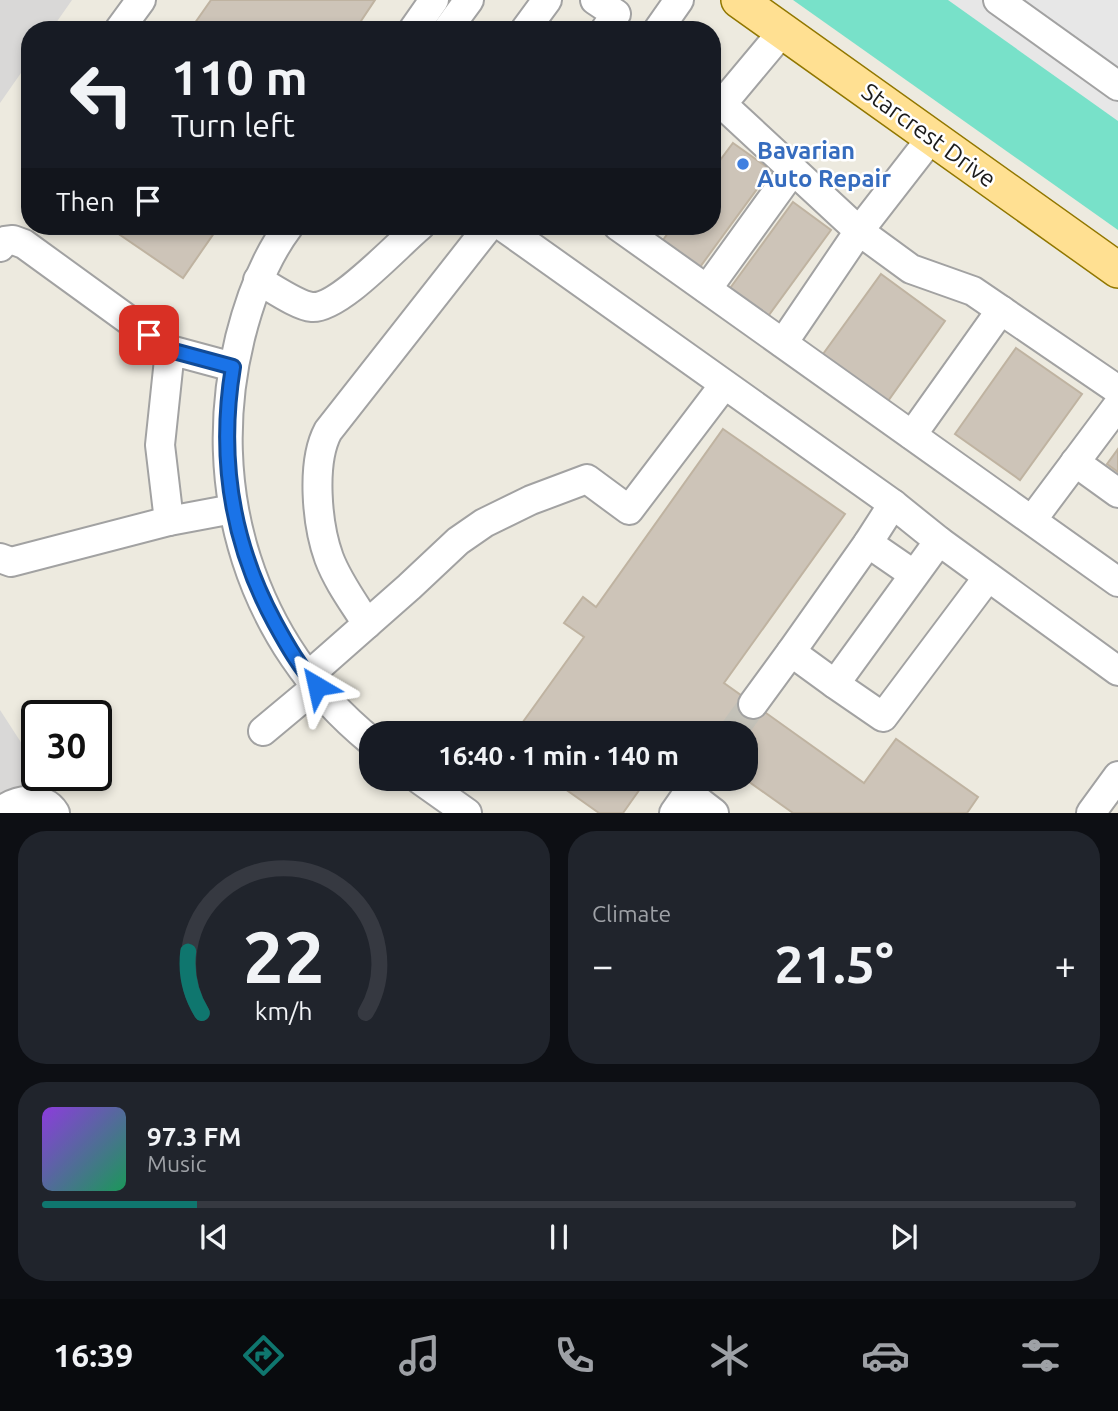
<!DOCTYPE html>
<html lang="en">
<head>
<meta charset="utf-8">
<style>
	body { margin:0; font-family:Ubuntu,sans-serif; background:#20242c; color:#f1f3f6; height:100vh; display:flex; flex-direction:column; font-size:26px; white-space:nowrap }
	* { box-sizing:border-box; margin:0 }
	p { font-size:23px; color:#9ea1a6 }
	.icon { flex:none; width:38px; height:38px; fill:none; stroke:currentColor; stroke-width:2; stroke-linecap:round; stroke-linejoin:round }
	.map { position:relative; height:813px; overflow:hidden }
	.drawer { display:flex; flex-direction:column; gap:18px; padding:18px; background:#0d0f14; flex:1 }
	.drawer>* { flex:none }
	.top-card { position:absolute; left:21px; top:21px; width:700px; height:214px; border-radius:28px; box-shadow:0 4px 10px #0003; background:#171b24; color:#f1f3f6; overflow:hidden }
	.speed { position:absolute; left:21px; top:700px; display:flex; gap:14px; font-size:35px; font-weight:700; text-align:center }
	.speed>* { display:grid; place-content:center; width:91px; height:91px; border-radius:50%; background:#171b24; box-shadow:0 4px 10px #0003; line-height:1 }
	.speed .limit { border:4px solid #111; border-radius:10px; background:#fff; color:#111 }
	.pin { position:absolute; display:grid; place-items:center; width:60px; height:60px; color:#fff; margin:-30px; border-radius:14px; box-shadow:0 4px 10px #0006 }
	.me { position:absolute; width:77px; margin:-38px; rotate:324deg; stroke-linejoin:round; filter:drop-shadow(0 0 5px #0008) }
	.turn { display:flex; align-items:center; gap:24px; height:147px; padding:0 35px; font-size:32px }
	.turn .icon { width:91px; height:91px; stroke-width:2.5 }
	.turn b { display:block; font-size:49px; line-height:60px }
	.then { display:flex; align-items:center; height:66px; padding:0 35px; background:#0003; gap:14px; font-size:26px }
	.big { font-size:52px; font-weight:600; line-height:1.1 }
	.drawer .tile { flex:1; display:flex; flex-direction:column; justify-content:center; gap:10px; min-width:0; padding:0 24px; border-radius:28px; background:#20242c }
	.drawer .dial { align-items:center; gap:0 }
	.dial svg { height:182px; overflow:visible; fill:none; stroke:#363941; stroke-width:7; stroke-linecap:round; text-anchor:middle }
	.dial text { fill:#f1f3f6; stroke:none }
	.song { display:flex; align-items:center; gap:21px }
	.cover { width:84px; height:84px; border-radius:10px; background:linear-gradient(135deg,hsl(270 70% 55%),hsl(150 70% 35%)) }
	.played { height:7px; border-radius:4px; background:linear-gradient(90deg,#0f766e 15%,#363941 15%) }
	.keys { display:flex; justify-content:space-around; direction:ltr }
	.heat { display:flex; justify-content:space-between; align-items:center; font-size:38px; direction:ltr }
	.drawer .tiles { flex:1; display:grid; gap:18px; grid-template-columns:1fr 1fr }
	.tile:last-child { grid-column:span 2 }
	.trip { position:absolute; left:359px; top:721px; width:399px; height:70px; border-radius:28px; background:#171b24; box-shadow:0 4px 10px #0003; font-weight:600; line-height:70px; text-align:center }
	.tabs { display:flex; height:112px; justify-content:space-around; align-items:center; background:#090b0e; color:#9ea1a6 }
	.tabs .icon { width:49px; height:49px }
	.tabs .selected { color:#0f766e }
	.tabs b { font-size:32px; color:#f1f3f6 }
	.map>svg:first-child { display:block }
	.residential { fill:#d9d8d7 }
	.pitch { fill:#78e1c9 }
	.parking { fill:#e7e7e7 }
	.building { fill:#cdc4b8; stroke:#bfb3a1; stroke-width:2 }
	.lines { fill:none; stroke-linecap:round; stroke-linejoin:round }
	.minor-tunnel { stroke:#c3c1b8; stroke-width:28; stroke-dasharray:28 14; stroke-linecap:butt }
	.minor-casing { stroke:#a2a2a2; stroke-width:32 }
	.major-casing { stroke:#917700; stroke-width:38 }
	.minor { stroke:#fff; stroke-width:28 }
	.major { stroke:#ffe092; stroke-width:35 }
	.route-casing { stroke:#114b97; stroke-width:18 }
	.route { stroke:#1a73e8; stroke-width:12 }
	.shop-dot { fill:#3f7fe0; stroke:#fff; stroke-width:2.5 }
	.labels { text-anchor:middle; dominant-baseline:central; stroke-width:5; stroke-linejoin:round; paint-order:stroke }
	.street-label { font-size:24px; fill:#1b1b1b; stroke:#fff }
	.shop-label { font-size:24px; font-weight:bold; fill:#366cbe; stroke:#fff; text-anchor:start }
</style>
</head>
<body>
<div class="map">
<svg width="1118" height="813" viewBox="0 0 1118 813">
	<rect width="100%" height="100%" fill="#edeadf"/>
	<g class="residential">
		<path d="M0 0H72L51 30H30V60L0 103Z"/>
		<path d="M0 710 37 767V775H42L66 812H0Z"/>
	</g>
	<path class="pitch" d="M793 0H1118V230Z"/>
	<path class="parking" d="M948 0H1118V121Z"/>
	<g class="building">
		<path d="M211 0H375L355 30H190Z"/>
		<path d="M733 143 771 170 700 267 663 240 673 226H712V171Z"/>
		<path d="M793 202 831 230 766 319 728 291Z"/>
		<path d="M107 226H219L183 278Z"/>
		<path d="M881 274 945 321 883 408 818 361Z"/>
		<path d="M1016 348 1082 394 1020 480 955 434Z"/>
		<path d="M723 429 845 514 724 683 864 783 896 739 978 797 967 813H793L745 779 746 733H515L584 637 564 623 583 597 596 607Z"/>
		<path d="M1118 449V472L1107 464Z"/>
		<path d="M551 779H647L623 813H599Z"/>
	</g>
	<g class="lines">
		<path class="minor-tunnel" d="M732 733 753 704"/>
		<defs>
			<g id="minor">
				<path d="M595 0 616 14 605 30"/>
				<path d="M998 0 1118 86"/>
				<path d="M119 30 141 0"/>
				<path d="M413 30 434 0"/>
				<path d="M447 30 469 0"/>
				<path d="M525 30 547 0"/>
				<path d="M658 30 679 0"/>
				<path d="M783 31 722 104 859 231 932 137"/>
				<path d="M289 226C264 259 250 298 240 338 203 488 250 642 371 741"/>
				<path d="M502 226 893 504 868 543 791 652"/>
				<path d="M618 226 1118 582"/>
				<path d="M0 247 5 241 13 240 24 244 170 350"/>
				<path d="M258 280C271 287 298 306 312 307 339 309 397 245 420 226"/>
				<path d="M707 289 793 170"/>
				<path d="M783 343 859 231 911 269 973 291 1118 390"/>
				<path d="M912 435 1001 310"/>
				<path d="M1075 462 1118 493"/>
				<path d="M893 504 939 541"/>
				<path d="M233 509 169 521 160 445 170 350 233 367"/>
				<path d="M1032 520 1118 405"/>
				<path d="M868 543 913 574"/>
				<path d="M0 558 11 562 169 521"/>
				<path d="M367 624C354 603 338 582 329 558 317 525 311 463 328 431L489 226"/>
				<path d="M308 676 409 587 458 541 484 523 531 500 587 479 629 510 724 385"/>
				<path d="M835 684 883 717 988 577"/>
				<path d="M753 704 791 652 835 684 939 541 1118 671"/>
				<path d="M263 731 317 686"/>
				<path d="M419 779 467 813"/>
				<path d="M0 812C15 800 43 793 55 813"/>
				<path d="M674 813 688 793 714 813"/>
				<path d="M1091 813 1118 776"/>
			</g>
			<path id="major" d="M739 0 1118 270"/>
		</defs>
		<use href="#minor" class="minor-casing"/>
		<use href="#major" class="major-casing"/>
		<use href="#minor" class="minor"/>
		<use href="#major" class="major"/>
	</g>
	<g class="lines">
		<defs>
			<path id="route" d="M149 335 170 350 233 367C218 458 231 542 275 623 287 645 300 668 317 686"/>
		</defs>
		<use href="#route" class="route-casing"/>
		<use href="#route" class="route"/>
	</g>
	<circle class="shop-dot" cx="743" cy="164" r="7"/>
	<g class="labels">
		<g class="street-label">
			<text transform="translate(929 135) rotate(36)">Starcrest Drive</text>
		</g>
		<g class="shop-label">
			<text x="757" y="150">Bavarian<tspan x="757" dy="28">Auto Repair</tspan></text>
		</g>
	</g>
</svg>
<div class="speed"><div class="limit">30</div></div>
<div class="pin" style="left:149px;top:335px;background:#d93025"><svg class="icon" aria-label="arrive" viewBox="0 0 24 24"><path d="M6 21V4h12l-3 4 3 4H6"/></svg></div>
<svg class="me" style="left:317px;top:686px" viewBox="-20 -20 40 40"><path d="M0-17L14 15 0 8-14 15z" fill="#1a73e8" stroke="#fff" stroke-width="4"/></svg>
<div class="trip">16:40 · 1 min · 140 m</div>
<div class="top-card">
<div class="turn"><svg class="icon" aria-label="left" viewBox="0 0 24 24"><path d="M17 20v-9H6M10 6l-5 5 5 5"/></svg><div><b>110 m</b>Turn left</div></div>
<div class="then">Then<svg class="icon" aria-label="arrive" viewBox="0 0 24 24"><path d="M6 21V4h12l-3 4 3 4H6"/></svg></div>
</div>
</div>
<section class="drawer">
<div class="tiles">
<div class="tile dial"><svg viewBox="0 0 100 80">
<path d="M14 69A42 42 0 1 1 86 69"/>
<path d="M14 69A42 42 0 0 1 8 42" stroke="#0f766e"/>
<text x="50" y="56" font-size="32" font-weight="700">22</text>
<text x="50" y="72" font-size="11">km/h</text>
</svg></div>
<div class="tile"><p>Climate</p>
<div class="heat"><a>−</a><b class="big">21.5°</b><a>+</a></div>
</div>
<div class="tile">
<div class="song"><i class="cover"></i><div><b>97.3 FM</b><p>Music</p></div></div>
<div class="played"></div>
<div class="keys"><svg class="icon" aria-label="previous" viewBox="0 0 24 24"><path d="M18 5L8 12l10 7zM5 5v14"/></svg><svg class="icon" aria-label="pause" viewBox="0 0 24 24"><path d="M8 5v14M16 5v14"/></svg><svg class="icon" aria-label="next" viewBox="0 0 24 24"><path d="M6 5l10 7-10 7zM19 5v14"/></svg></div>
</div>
</div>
</section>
<nav class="tabs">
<b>16:39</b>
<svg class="icon selected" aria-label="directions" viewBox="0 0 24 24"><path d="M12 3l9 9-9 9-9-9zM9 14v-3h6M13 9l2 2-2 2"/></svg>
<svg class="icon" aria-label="music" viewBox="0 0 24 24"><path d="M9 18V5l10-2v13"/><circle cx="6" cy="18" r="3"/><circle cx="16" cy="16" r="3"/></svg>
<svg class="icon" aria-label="phone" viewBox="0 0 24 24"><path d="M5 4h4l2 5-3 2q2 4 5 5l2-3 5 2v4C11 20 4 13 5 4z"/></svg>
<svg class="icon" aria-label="climate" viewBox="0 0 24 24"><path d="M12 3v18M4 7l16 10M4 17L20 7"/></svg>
<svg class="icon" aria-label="car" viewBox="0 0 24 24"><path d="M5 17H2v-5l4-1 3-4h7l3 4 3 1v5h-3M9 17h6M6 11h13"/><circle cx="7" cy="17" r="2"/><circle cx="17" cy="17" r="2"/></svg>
<svg class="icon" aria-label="filters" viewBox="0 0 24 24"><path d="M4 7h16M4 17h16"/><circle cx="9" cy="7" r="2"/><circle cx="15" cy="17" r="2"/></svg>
</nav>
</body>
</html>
